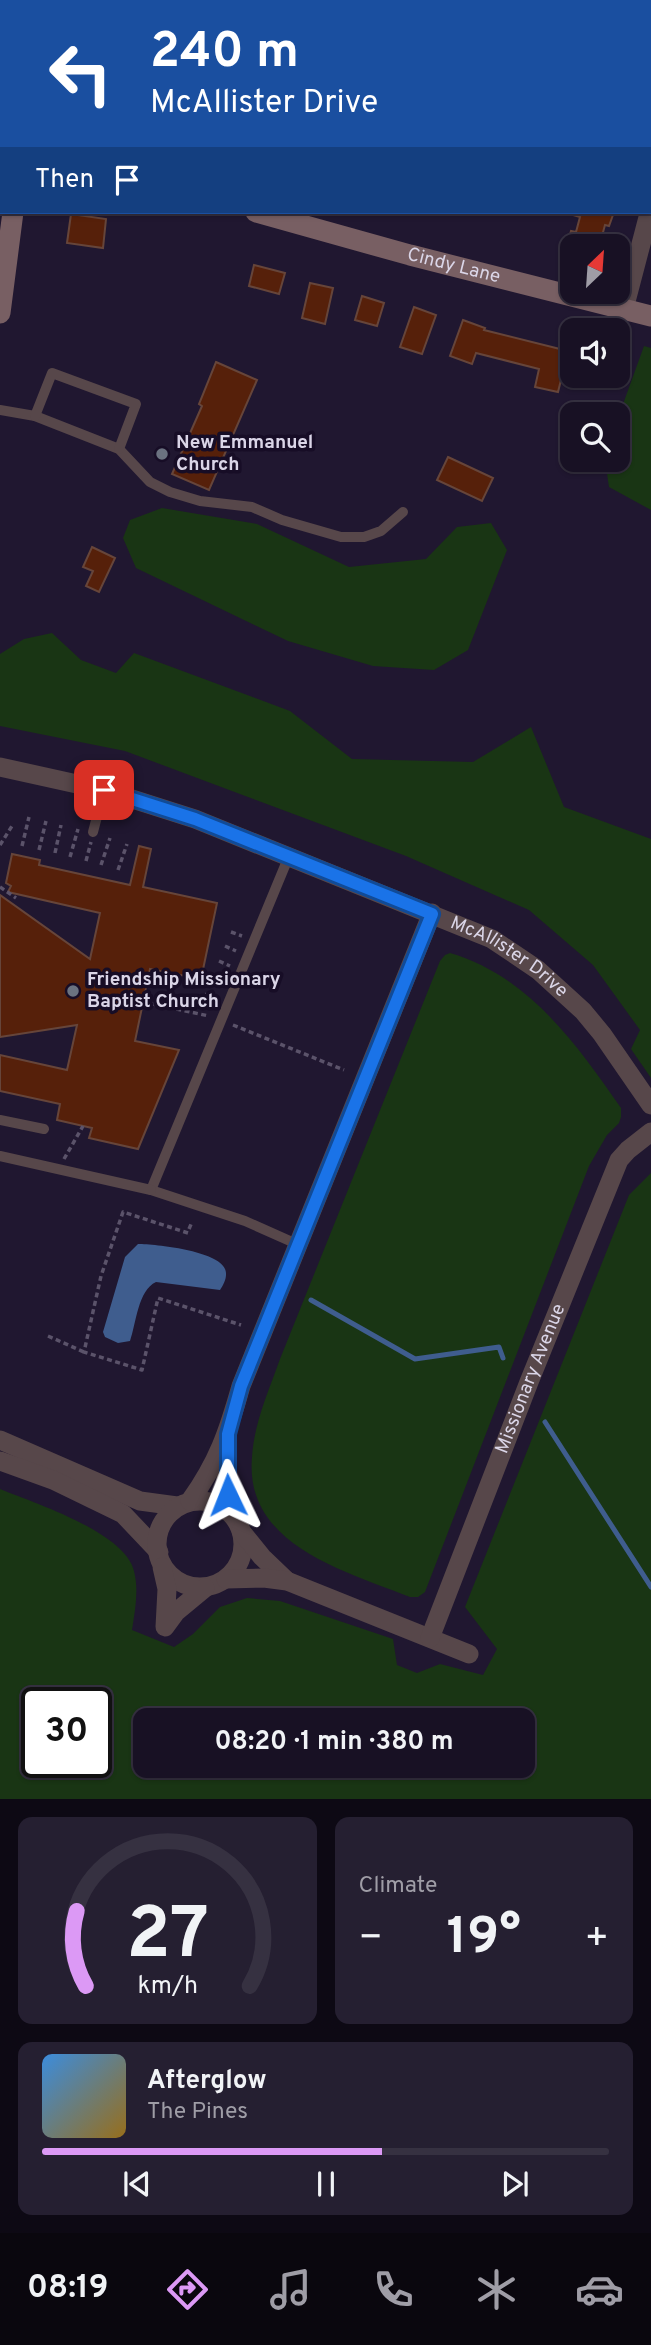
<!DOCTYPE html>
<html lang="en">
<head>
<meta charset="utf-8">
<style>
	body { margin:0; font-family:Overpass,sans-serif; background:#251f31; color:#f1f3f6; height:100vh; display:flex; flex-direction:column; font-size:26px; white-space:nowrap }
	* { box-sizing:border-box; margin:0 }
	p { font-size:23px; color:#9f9da6 }
	.icon { flex:none; width:38px; height:38px; fill:none; stroke:currentColor; stroke-width:2; stroke-linecap:round; stroke-linejoin:round }
	.map { position:relative; height:1799px; overflow:hidden }
	.sheet { display:flex; flex-direction:column; gap:18px; padding:18px; background:#0d0914; flex:1 }
	.sheet>* { flex:none }
	.hud { position:absolute; left:0px; top:0px; width:651px; height:214px; box-shadow:0 2px 5px #0004,0 0 0 2px #363141; background:#1a4fa0; color:#fff; overflow:hidden }
	.needle { width:46px; rotate:25deg }
	.controls { position:absolute; left:560px; top:234px; display:grid; gap:14px }
	.controls a { display:grid; place-items:center; width:70px; height:70px; border-radius:14px; background:#181124; box-shadow:0 2px 5px #0004,0 0 0 2px #363141; font-size:35px }
	.speed { position:absolute; left:21px; top:1687px; display:flex; gap:14px; font-size:35px; font-weight:700; text-align:center }
	.speed>* { display:grid; place-content:center; width:91px; height:91px; border-radius:50%; background:#181124; box-shadow:0 2px 5px #0004,0 0 0 2px #363141; line-height:1 }
	.speed .limit { border:4px solid #111; border-radius:10px; background:#fff; color:#111 }
	.pin { position:absolute; display:grid; place-items:center; width:60px; height:60px; color:#fff; margin:-30px; border-radius:14px; box-shadow:0 4px 10px #0006 }
	.me { position:absolute; width:77px; margin:-38px; rotate:358deg; stroke-linejoin:round; filter:drop-shadow(0 0 5px #0008) }
	.turn { display:flex; align-items:center; gap:24px; height:147px; padding:0 35px; font-size:32px }
	.turn .icon { width:91px; height:91px; stroke-width:2.5 }
	.turn b { display:block; font-size:49px; line-height:60px }
	.then { display:flex; align-items:center; height:66px; padding:0 35px; background:#0003; gap:14px; font-size:26px }
	.big { font-size:52px; font-weight:700; line-height:1.1 }
	.sheet .tile { flex:1; display:flex; flex-direction:column; justify-content:center; gap:10px; min-width:0; padding:0 24px; border-radius:14px; background:#251f31 }
	.sheet .dial { align-items:center; gap:0 }
	.dial svg { height:182px; overflow:visible; fill:none; stroke:#363141; stroke-width:7; stroke-linecap:round; text-anchor:middle }
	.dial text { fill:#f1f3f6; stroke:none }
	.song { display:flex; align-items:center; gap:21px }
	.cover { width:84px; height:84px; border-radius:10px; background:linear-gradient(135deg,hsl(210 70% 55%),hsl(40 70% 35%)) }
	.played { height:7px; border-radius:4px; background:linear-gradient(90deg,#dc99f5 60%,#363141 60%) }
	.keys { display:flex; justify-content:space-around; direction:ltr }
	.heat { display:flex; justify-content:space-between; align-items:center; font-size:38px; direction:ltr }
	.sheet .tiles { flex:1; display:grid; gap:18px; grid-template-columns:1fr 1fr }
	.tile:last-child { grid-column:span 2 }
	.trip { position:absolute; left:133px; top:1708px; width:402px; height:70px; border-radius:14px; background:#181124; box-shadow:0 2px 5px #0004,0 0 0 2px #363141; font-weight:700; line-height:70px; text-align:center }
	.menu { display:flex; height:112px; justify-content:space-around; align-items:center; background:#0a070e; color:#9f9da6 }
	.menu .icon { width:49px; height:49px }
	.menu .on { color:#dc99f5 }
	.menu b { font-size:32px; color:#f1f3f6 }
	.map>svg:first-child { display:block }
	.green { fill:#193514; fill-rule:evenodd }
	.water { fill:#3f5d8e }
	.lines { fill:none; stroke-linecap:round; stroke-linejoin:round }
	.stream { stroke:#3f5d8e; stroke-width:5 }
	.building { fill:#56200a; stroke:#66453a; stroke-width:2 }
	.path { stroke:#5b536a; stroke-width:3.5; stroke-dasharray:5 3.5; stroke-linecap:butt }
	.service { stroke:#57474a; stroke-width:10 }
	.minor { stroke:#57474a; stroke-width:19 }
	.secondary { stroke:#785f63; stroke-width:21 }
	.route-casing { stroke:#114b97; stroke-width:18 }
	.route { stroke:#1a73e8; stroke-width:12 }
	.worship-dot { fill:#6b7280; stroke:#170d26; stroke-width:2.5 }
	.labels { text-anchor:middle; dominant-baseline:central; stroke-width:7; stroke-linejoin:round; paint-order:stroke }
	.street-label { font-size:19px; fill:#dad5e7; stroke:#170d26 }
	.poi-label { font-size:19px; font-weight:bold; fill:#dad5e7; stroke:#170d26; text-anchor:start }
</style>
</head>
<body>
<div class="map">
<svg width="651" height="1799" viewBox="0 0 651 1799">
	<rect width="100%" height="100%" fill="#201730"/>
	<g class="green">
		<path d="M644 346 651 348V510L609 487 605 460H618V418Z"/>
		<path d="M162 508 257 524 349 567 426 559 457 527 491 523 507 550 468 650 434 670 373 666 288 641 136 568 123 538 130 520Z"/>
		<path d="M52 633 81 660 116 673 134 653 290 711 352 759 473 762 531 727 564 807 651 839V1078L631 1049 640 1030 593 965 529 910 406 856 125 751 0 726V654L24 639Z"/>
		<path d="M450 953C529 976 577 1045 621 1108V1117L619 1123 607 1135 589 1166 425 1592 418 1597H410C345 1571 244 1545 252 1457 254 1423 269 1390 280 1359L440 961 445 955Z"/>
		<path d="M651 1173V1799H0V1489C34 1503 125 1532 134 1571 139 1591 135 1610 132 1630L174 1647 193 1634 220 1607 247 1598 280 1601 393 1639 397 1665 417 1673 440 1664 483 1675 497 1649 465 1607 629 1195ZM37 1703H96V1762H37ZM523 1720V1766H145V1720Z"/>
	</g>
	<path class="water" d="M138 1244C156 1244 218 1251 225 1269 228 1276 224 1284 220 1290L156 1282C138 1290 136 1324 130 1341L118 1343 105 1337 103 1332 125 1257Z"/>
	<g class="lines">
		<g class="stream">
			<path d="M311 1300 415 1359 499 1347 503 1358"/>
			<path d="M545 1422 651 1587"/>
		</g>
	</g>
	<g class="building">
		<path d="M573 212H614L609 226 605 225 599 247H567L571 231 576 232 580 217 573 215Z"/>
		<path d="M71 214 106 219 103 248 67 243Z"/>
		<path d="M254 265 285 273 279 294 249 286Z"/>
		<path d="M310 283 333 288 325 324 302 318Z"/>
		<path d="M362 296 384 303 377 326 355 320Z"/>
		<path d="M414 307 436 315 422 354 400 347Z"/>
		<path d="M463 320 485 328 484 330 568 351 558 392 535 387 539 369 476 353 472 364 450 356Z"/>
		<path d="M216 362 257 380 209 490 172 474 202 406 199 404Z"/>
		<path d="M448 457 493 478 482 501 437 480Z"/>
		<path d="M92 547 115 558 99 592 86 586 93 571 83 567Z"/>
		<path d="M139 846 151 849 143 887 217 903 201 979 150 969 135 1041 179 1050 138 1149 89 1138 92 1128 57 1120 60 1104 0 1091V1055L67 1070 77 1025 0 1037V895L90 959 100 913 8 892 11 886 6 883 12 854 40 860 39 865 130 885Z"/>
	</g>
	<g class="lines">
		<g class="path">
			<path d="M0 845 12 826"/>
			<path d="M22 846 29 817"/>
			<path d="M39 850 46 821"/>
			<path d="M55 853 61 825"/>
			<path d="M70 857 78 829"/>
			<path d="M86 861 91 842"/>
			<path d="M101 865 110 838"/>
			<path d="M118 870 127 844"/>
			<path d="M0 887 16 898"/>
			<path d="M231 932 242 936"/>
			<path d="M225 946 236 951"/>
			<path d="M219 961 230 966"/>
			<path d="M213 976 224 981"/>
			<path d="M205 994 216 999"/>
			<path d="M143 1002 209 1016"/>
			<path d="M233 1025 344 1070"/>
			<path d="M64 1159 83 1126"/>
			<path d="M189 1229 192 1222"/>
			<path d="M188 1233 123 1212 101 1276 84 1352 142 1370 158 1298 241 1325"/>
			<path d="M48 1336 84 1352"/>
		</g>
		<g class="service">
			<path d="M0 410 35 416 119 449 150 482 170 492 200 501 252 507 282 520 341 537H364L381 531 403 512"/>
			<path d="M35 416 52 373 136 404 119 449"/>
			<path d="M93 832 104 790"/>
			<path d="M289 856 151 1190 245 1221 299 1245"/>
			<path d="M0 1120 44 1129"/>
			<path d="M0 1156 151 1190"/>
		</g>
		<g class="minor">
			<path d="M0 140H2"/>
			<path d="M624 309 651 206"/>
			<path id="s1" d="M0 767 104 790 195 819 492 939 538 970 583 1011 602 1034 651 1105"/>
			<path d="M0 1440 140 1501 177 1506"/>
			<path d="M227 1445 226 1480 229 1509"/>
			<path d="M0 1461 53 1480 123 1514 159 1552"/>
			<circle cx="200" cy="1544" r="43"/>
			<path d="M190 1501C218 1462 228 1432 241 1386L432 913"/>
			<path d="M241 1531 262 1557 287 1581"/>
			<path d="M162 1567 167 1589 165 1627 176 1612 205 1588"/>
			<path d="M226 1579 264 1578 287 1581 469 1654"/>
			<path id="s2" d="M430 1638 529 1382 619 1160 628 1150 651 1132"/>
		</g>
		<g class="secondary">
			<path d="M27 2 28 0"/>
			<path d="M0 156 2 153"/>
			<path id="s3" d="M256 212 410 255 651 316"/>
			<path d="M0 313 13 212"/>
		</g>
	</g>
	<g class="lines">
		<defs>
			<path id="route" d="M104 790 195 819 432 914 241 1386 228 1434V1495"/>
		</defs>
		<use href="#route" class="route-casing"/>
		<use href="#route" class="route"/>
	</g>
	<g class="worship-dot">
		<circle cx="162" cy="454" r="7"/>
		<circle cx="73" cy="991" r="7"/>
	</g>
	<g class="labels">
		<g class="street-label">
			<text stroke="none"><textPath href="#s3" startOffset="205">Cindy Lane</textPath></text>
			<text stroke="none"><textPath href="#s1" startOffset="546">McAllister Drive</textPath></text>
			<text stroke="none"><textPath href="#s2" startOffset="278">Missionary Avenue</textPath></text>
		</g>
		<g class="poi-label">
			<text x="176" y="443">New Emmanuel<tspan x="176" dy="22">Church</tspan></text>
			<text x="87" y="980">Friendship Missionary<tspan x="87" dy="22">Baptist Church</tspan></text>
		</g>
	</g>
</svg>
<div class="controls">
<a><svg class="needle" viewBox="-14 -14 28 28"><path d="M0-13l5 13h-10z" fill="#e53935"/><path d="M0 13l5-13h-10z" fill="#9f9da6"/></svg></a>
<a><svg class="icon" aria-label="sound" viewBox="0 0 24 24"><path d="M4 9h4l5-4v14l-5-4H4zM17 9q2 3 0 6"/></svg></a>
<a><svg class="icon" aria-label="search" viewBox="0 0 24 24"><circle cx="10" cy="10" r="6"/><path d="M15 15l6 6"/></svg></a>
</div>
<div class="speed"><div class="limit">30</div></div>
<div class="pin" style="left:104px;top:790px;background:#d93025"><svg class="icon" aria-label="arrive" viewBox="0 0 24 24"><path d="M6 21V4h12l-3 4 3 4H6"/></svg></div>
<svg class="me" style="left:228px;top:1495px" viewBox="-20 -20 40 40"><path d="M0-17L14 15 0 8-14 15z" fill="#1a73e8" stroke="#fff" stroke-width="4"/></svg>
<div class="trip">08:20 · 1 min · 380 m</div>
<div class="hud">
<div class="turn"><svg class="icon" aria-label="left" viewBox="0 0 24 24"><path d="M17 20v-9H6M10 6l-5 5 5 5"/></svg><div><b>240 m</b>McAllister Drive</div></div>
<div class="then">Then<svg class="icon" aria-label="arrive" viewBox="0 0 24 24"><path d="M6 21V4h12l-3 4 3 4H6"/></svg></div>
</div>
</div>
<section class="sheet">
<div class="tiles">
<div class="tile dial"><svg viewBox="0 0 100 80">
<path d="M14 69A42 42 0 1 1 86 69"/>
<path d="M14 69A42 42 0 0 1 10 36" stroke="#dc99f5"/>
<text x="50" y="56" font-size="32" font-weight="700">27</text>
<text x="50" y="72" font-size="11">km/h</text>
</svg></div>
<div class="tile"><p>Climate</p>
<div class="heat"><a>−</a><b class="big">19°</b><a>+</a></div>
</div>
<div class="tile">
<div class="song"><i class="cover"></i><div><b>Afterglow</b><p>The Pines</p></div></div>
<div class="played"></div>
<div class="keys"><svg class="icon" aria-label="previous" viewBox="0 0 24 24"><path d="M18 5L8 12l10 7zM5 5v14"/></svg><svg class="icon" aria-label="pause" viewBox="0 0 24 24"><path d="M8 5v14M16 5v14"/></svg><svg class="icon" aria-label="next" viewBox="0 0 24 24"><path d="M6 5l10 7-10 7zM19 5v14"/></svg></div>
</div>
</div>
</section>
<nav class="menu">
<b>08:19</b>
<svg class="icon on" aria-label="directions" viewBox="0 0 24 24"><path d="M12 3l9 9-9 9-9-9zM9 14v-3h6M13 9l2 2-2 2"/></svg>
<svg class="icon" aria-label="music" viewBox="0 0 24 24"><path d="M9 18V5l10-2v13"/><circle cx="6" cy="18" r="3"/><circle cx="16" cy="16" r="3"/></svg>
<svg class="icon" aria-label="phone" viewBox="0 0 24 24"><path d="M5 4h4l2 5-3 2q2 4 5 5l2-3 5 2v4C11 20 4 13 5 4z"/></svg>
<svg class="icon" aria-label="climate" viewBox="0 0 24 24"><path d="M12 3v18M4 7l16 10M4 17L20 7"/></svg>
<svg class="icon" aria-label="car" viewBox="0 0 24 24"><path d="M5 17H2v-5l4-1 3-4h7l3 4 3 1v5h-3M9 17h6M6 11h13"/><circle cx="7" cy="17" r="2"/><circle cx="17" cy="17" r="2"/></svg>
</nav>
</body>
</html>
